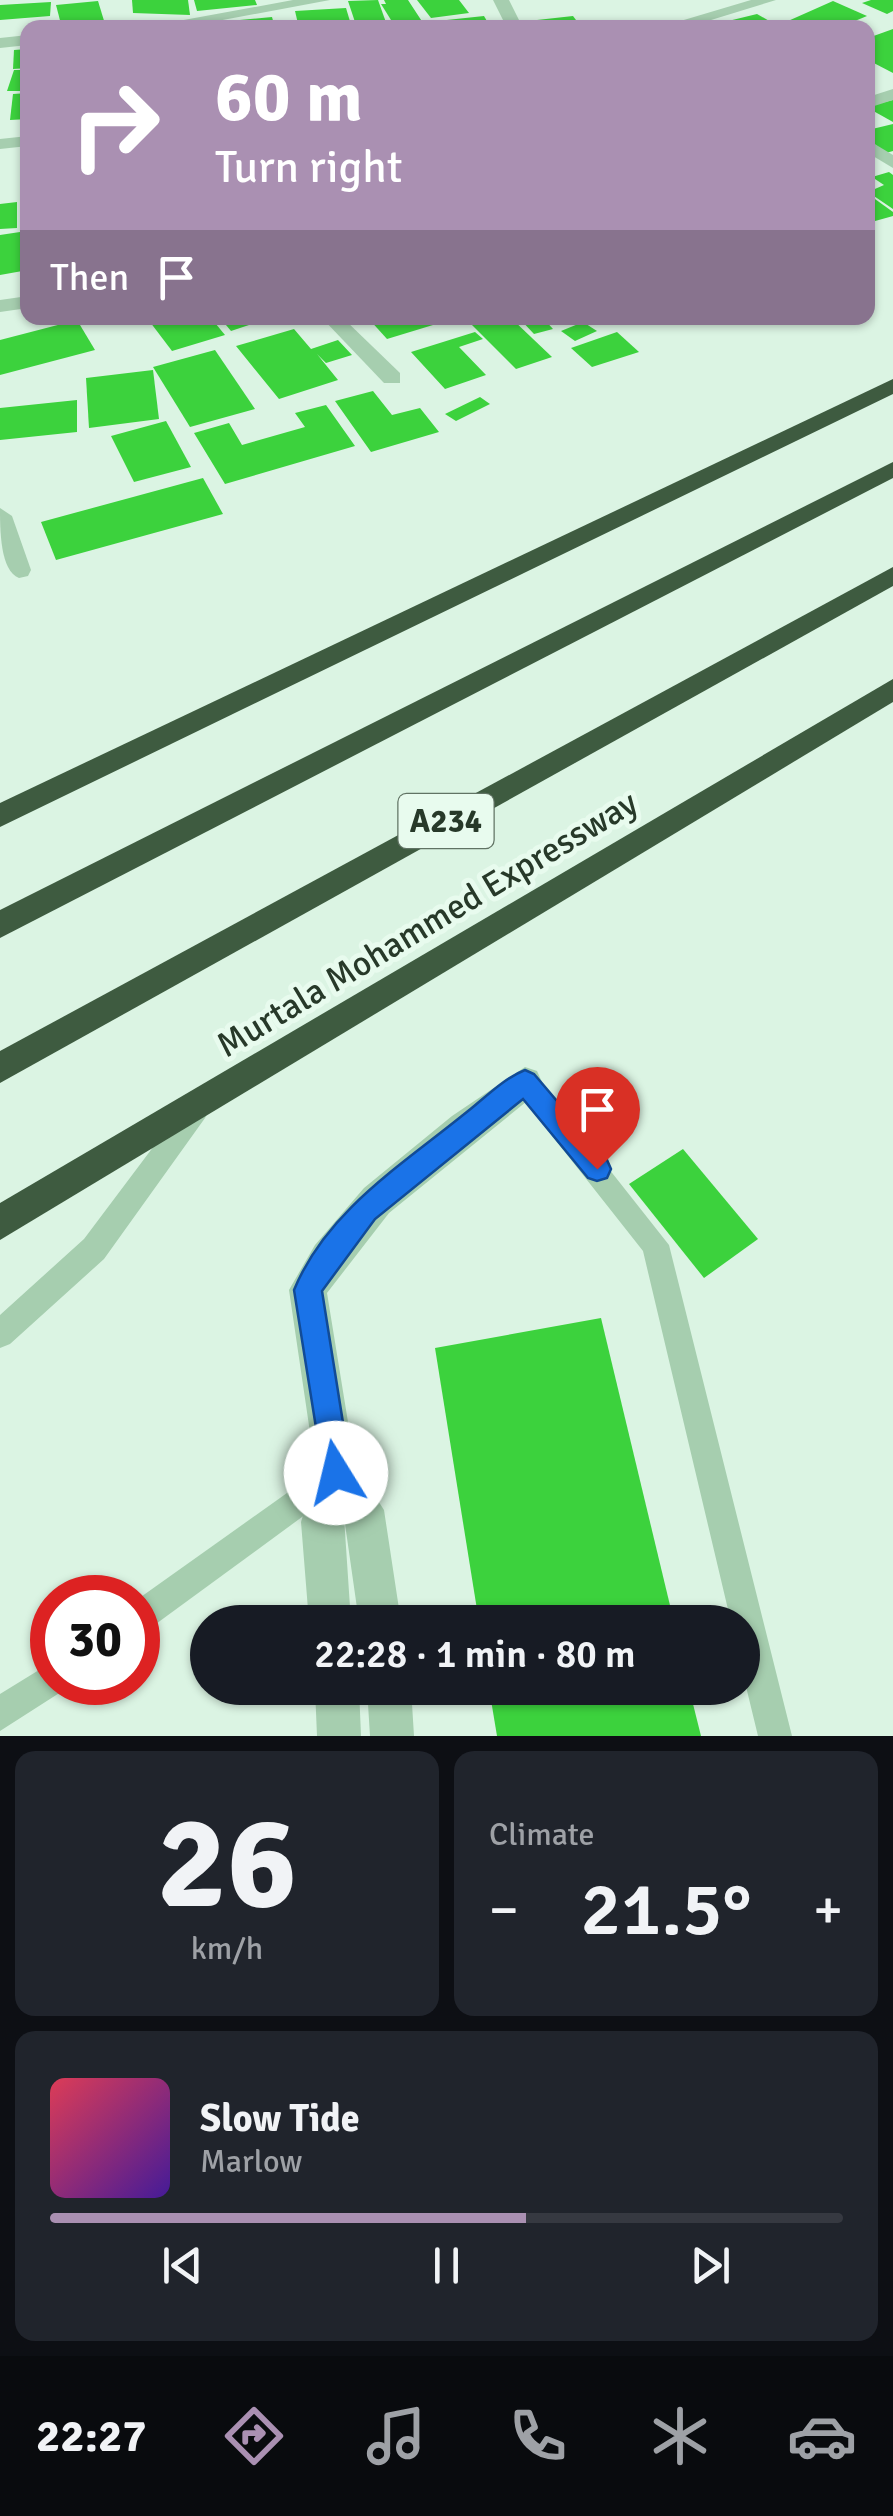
<!DOCTYPE html>
<html lang="en">
<head>
<meta charset="utf-8">
<style>
	body { margin:0; font-family:Signika,sans-serif; background:#20242c; color:#f1f3f6; height:100vh; display:flex; flex-direction:column; font-size:38px; white-space:nowrap }
	* { box-sizing:border-box; margin:0 }
	p { font-size:32px; color:#9ea1a6 }
	.icon { flex:none; width:55px; height:55px; fill:none; stroke:currentColor; stroke-width:2; stroke-linecap:round; stroke-linejoin:round }
	.map { position:relative; height:1736px; overflow:hidden }
	.sheet { display:flex; flex-direction:column; gap:15px; padding:15px; background:#0d0f14; flex:1 }
	.sheet>* { flex:none }
	.guide { position:absolute; left:20px; top:20px; width:855px; height:305px; border-radius:20px; box-shadow:0 2px 8px #0004; background:#aa90b2; color:#fff; overflow:hidden }
	.speed { position:absolute; left:30px; top:1575px; display:flex; gap:20px; font-size:50px; font-weight:700; text-align:center }
	.speed>* { display:grid; place-content:center; width:130px; height:130px; border-radius:50%; background:#171b24; box-shadow:0 2px 8px #0004; line-height:1 }
	.speed .limit { border:15px solid #d22; background:#fff; color:#111 }
	.pin { position:absolute; display:grid; place-items:center; width:85px; height:85px; color:#fff; margin:-102px -42px; border-radius:50% 50% 50% 0; rotate:-45deg; box-shadow:0 0 10px #0007 }
	.pin .icon { rotate:45deg }
	.me { position:absolute; width:110px; margin:-55px; rotate:351deg; stroke-linejoin:round; filter:drop-shadow(0 0 8px #0008) }
	.turn { display:flex; align-items:center; gap:35px; height:210px; padding:0 30px; font-size:45px }
	.turn .icon { width:130px; height:130px; stroke-width:2.5 }
	.turn b { display:block; font-size:70px; line-height:85px }
	.then { display:flex; align-items:center; height:95px; padding:0 30px; background:#0003; gap:20px; font-size:38px }
	.big { font-size:75px; font-weight:600; line-height:1.1 }
	.sheet .card { flex:1; display:flex; flex-direction:column; justify-content:center; gap:15px; min-width:0; padding:0 35px; border-radius:20px; background:#20242c }
	.sheet .dial { align-items:center; gap:0 }
	.dial b { font-size:130px; line-height:1 }
	.song { display:flex; align-items:center; gap:30px }
	.cover { width:120px; height:120px; border-radius:15px; background:linear-gradient(135deg,hsl(350 70% 55%),hsl(260 70% 35%)) }
	.played { height:10px; border-radius:5px; background:linear-gradient(90deg,#aa90b2 60%,#363941 60%) }
	.keys { display:flex; justify-content:space-around; direction:ltr }
	.heat { display:flex; justify-content:space-between; align-items:center; font-size:55px; direction:ltr }
	.sheet .tiles { flex:1; display:grid; gap:15px; grid-template-columns:1fr 1fr }
	.card:last-child { grid-column:span 2 }
	.trip { position:absolute; left:190px; top:1605px; width:570px; height:100px; border-radius:50px; background:#171b24; box-shadow:0 2px 8px #0004; font-weight:600; line-height:100px; text-align:center }
	.menu { display:flex; height:160px; justify-content:space-around; align-items:center; background:#090b0e; color:#9ea1a6 }
	.menu .icon { width:70px; height:70px }
	.menu .selected { color:#aa90b2 }
	.menu b { font-size:45px; color:#f1f3f6 }
	.map>svg:first-child { display:block }
	.building { fill:#3cd23d }
	.lines { fill:none; stroke-linecap:round; stroke-linejoin:round }
	.lane { fill:#a6ceaf; fill-rule:evenodd }
	.street { fill:#a6ceaf; fill-rule:evenodd }
	.highway { fill:#3e5b40; fill-rule:evenodd }
	.route { fill:#1a73e8; stroke:#114b97; stroke-width:2.5 }
	.labels { text-anchor:middle; dominant-baseline:central; stroke-width:10; stroke-linejoin:round; paint-order:stroke }
	.shield { fill:#e8fbee; stroke:#617364; stroke-width:2.5 }
	.shield-label { font-size:32px; font-weight:bold; fill:#273929 }
	.street-label { font-size:35px; fill:#273929; stroke:#e8fbee }
</style>
</head>
<body>
<div class="map">
<svg width="893" height="1736" viewBox="0 0 893 1736">
	<rect width="100%" height="100%" fill="#dbf4e3"/>
	<g class="building">
		<path d="M132 0H188L190 15 133 13Z"/>
		<path d="M194 0H255L257 5 197 11Z"/>
		<path d="M378 0 388 28H357L348 1Z"/>
		<path d="M384 0H408L425 26 396 28 381 4H386Z"/>
		<path d="M417 0H459L469 13 431 18Z"/>
		<path d="M871 0H893V11L887 14 862 3Z"/>
		<path d="M98 1 105 24 62 28 56 5Z"/>
		<path d="M833 1 867 16 838 28H802L788 21Z"/>
		<path d="M51 2 50 16 0 20V5Z"/>
		<path d="M346 8 352 28H299L295 11Z"/>
		<path d="M757 14 771 22 750 28H727L720 23Z"/>
		<path d="M484 16 491 28H432L428 22Z"/>
		<path d="M573 16 582 28H523L519 22Z"/>
		<path d="M272 17 275 28H220L218 22Z"/>
		<path d="M893 29V73L868 60V38Z"/>
		<path d="M28 49V68L13 69 14 50Z"/>
		<path d="M14 70H28V91H7Z"/>
		<path d="M28 93V119L10 120 13 94Z"/>
		<path d="M893 100V122L868 108V106Z"/>
		<path d="M893 124V151L886 153 868 139V130Z"/>
		<path d="M889 172 893 175V209L868 192 884 185 872 177Z"/>
		<path d="M868 194 893 212V216L868 223Z"/>
		<path d="M17 202V228L0 229V204Z"/>
		<path d="M20 232 28 270 0 275V235Z"/>
		<path d="M147 318H211L225 335 172 351Z"/>
		<path d="M250 318 255 323 231 331 221 319Z"/>
		<path d="M368 318H456L387 339Z"/>
		<path d="M495 318H511L552 357 516 369 472 325Z"/>
		<path d="M519 318H543L553 329 534 334Z"/>
		<path d="M77 320 95 350 0 375V340Z"/>
		<path d="M583 322 597 331 575 341 561 331Z"/>
		<path d="M294 329 311 349 338 340 352 355 326 363 317 354 338 380 279 399 236 346Z"/>
		<path d="M475 332 483 339 459 347 486 375 445 389 411 352Z"/>
		<path d="M617 332 639 352 592 367 571 348Z"/>
		<path d="M215 350 255 409 190 427 153 367Z"/>
		<path d="M153 370 159 419 89 428 86 378Z"/>
		<path d="M373 391 392 415 420 408 439 432 371 452 335 401Z"/>
		<path d="M480 397 490 404 456 421 445 414Z"/>
		<path d="M77 400V432L0 440V408Z"/>
		<path d="M326 405 355 446 225 484 194 433 229 423 242 445 305 427 295 413Z"/>
		<path d="M166 421 191 467 134 482 111 436Z"/>
		<path d="M203 478 223 514 56 560 41 522Z"/>
		<path d="M683 1149 758 1239 704 1278 629 1184Z"/>
		<path d="M601 1318 674 1622H479L435 1348Z"/>
		<path d="M489 1688H689L701 1736H497Z"/>
	</g>
	<g class="lines">
		<g class="lane">
			<path d="M525 1071 534 1074 669 1245 792 1736H758L742 1670V1622H731L643 1251 516 1090 512 1082 516 1074Z"/>
			<path d="M196 1098 205 1102 209 1110 205 1118 104 1259 10 1344 0 1348V1315L84 1239 187 1102Z"/>
			<path d="M332 1461 343 1465 347 1476 343 1487 149 1629 138 1634V1599Z"/>
			<path d="M52 1662V1682H67L64 1690 0 1731V1694Z"/>
		</g>
		<g class="street">
			<path d="M293 0H330L180 28H140Z"/>
			<path d="M493 0H509L523 28H507Z"/>
			<path d="M751 0H776L685 28H657Z"/>
			<path d="M28 35V45L0 48V38Z"/>
			<path d="M893 89V100L868 108V97Z"/>
			<path d="M28 136V146L0 149V139Z"/>
			<path d="M868 140 893 155V168L868 153Z"/>
			<path d="M28 296V308L0 312V300Z"/>
			<path d="M322 318H343L400 373V383H384Z"/>
			<path d="M0 508 12 516 31 570 28 576 19 578C0 571 0 529 0 508Z"/>
			<path d="M525 1067 537 1071 542 1082 537 1093 389 1213 327 1293 355 1465 384 1510 401 1622H359L344 1517 351 1622H309L301 1522 316 1473 289 1290 315 1245 364 1188 452 1116Z"/>
			<path d="M315 1688H359L361 1736H317Z"/>
			<path d="M367 1688H411L414 1736H370Z"/>
		</g>
		<g class="highway">
			<path d="M893 379V394L0 827V803Z"/>
			<path d="M893 462V478L0 938V910Z"/>
			<path d="M893 567V586L0 1083V1051Z"/>
			<path d="M893 679V702L0 1240V1203Z"/>
		</g>
	</g>
	<path class="route" d="M525 1070 534 1074 607 1160 611 1169 607 1178 597 1181 588 1178 523 1099 375 1219 322 1291 351 1473 347 1484 336 1488 325 1484 294 1290C326 1212 400 1166 463 1115 482 1101 502 1079 525 1070Z"/>
	<g class="labels">
		<rect class="shield" x="398.5" y="794" width="95" height="54" rx="8"/>
		<g class="shield-label">
			<text x="446" y="821">A234</text>
		</g>
		<g class="street-label">
			<text transform="translate(427 924) rotate(-31)">Murtala Mohammed Expressway</text>
		</g>
	</g>
</svg>
<div class="speed"><div class="limit">30</div></div>
<div class="pin" style="left:597px;top:1169px;background:#d93025"><svg class="icon" aria-label="arrive" viewBox="0 0 24 24"><path d="M6 21V4h12l-3 4 3 4H6"/></svg></div>
<svg class="me" style="left:336px;top:1473px" viewBox="-20 -20 40 40"><circle r="19" fill="#fff"/><path d="M0-13L10 11 0 6-10 11z" fill="#1a73e8"/></svg>
<div class="trip">22:28 · 1 min · 80 m</div>
<div class="guide">
<div class="turn"><svg class="icon" aria-label="right" viewBox="0 0 24 24"><path d="M7 20v-9h11M14 6l5 5-5 5"/></svg><div><b>60 m</b>Turn right</div></div>
<div class="then">Then<svg class="icon" aria-label="arrive" viewBox="0 0 24 24"><path d="M6 21V4h12l-3 4 3 4H6"/></svg></div>
</div>
</div>
<section class="sheet">
<div class="tiles">
<div class="card dial"><b>26</b><p>km/h</p></div>
<div class="card"><p>Climate</p>
<div class="heat"><a>−</a><b class="big">21.5°</b><a>+</a></div>
</div>
<div class="card">
<div class="song"><i class="cover"></i><div><b>Slow Tide</b><p>Marlow</p></div></div>
<div class="played"></div>
<div class="keys"><svg class="icon" aria-label="previous" viewBox="0 0 24 24"><path d="M18 5L8 12l10 7zM5 5v14"/></svg><svg class="icon" aria-label="pause" viewBox="0 0 24 24"><path d="M8 5v14M16 5v14"/></svg><svg class="icon" aria-label="next" viewBox="0 0 24 24"><path d="M6 5l10 7-10 7zM19 5v14"/></svg></div>
</div>
</div>
</section>
<nav class="menu">
<b>22:27</b>
<svg class="icon selected" aria-label="directions" viewBox="0 0 24 24"><path d="M12 3l9 9-9 9-9-9zM9 14v-3h6M13 9l2 2-2 2"/></svg>
<svg class="icon" aria-label="music" viewBox="0 0 24 24"><path d="M9 18V5l10-2v13"/><circle cx="6" cy="18" r="3"/><circle cx="16" cy="16" r="3"/></svg>
<svg class="icon" aria-label="phone" viewBox="0 0 24 24"><path d="M5 4h4l2 5-3 2q2 4 5 5l2-3 5 2v4C11 20 4 13 5 4z"/></svg>
<svg class="icon" aria-label="climate" viewBox="0 0 24 24"><path d="M12 3v18M4 7l16 10M4 17L20 7"/></svg>
<svg class="icon" aria-label="car" viewBox="0 0 24 24"><path d="M5 17H2v-5l4-1 3-4h7l3 4 3 1v5h-3M9 17h6M6 11h13"/><circle cx="7" cy="17" r="2"/><circle cx="17" cy="17" r="2"/></svg>
</nav>
</body>
</html>
